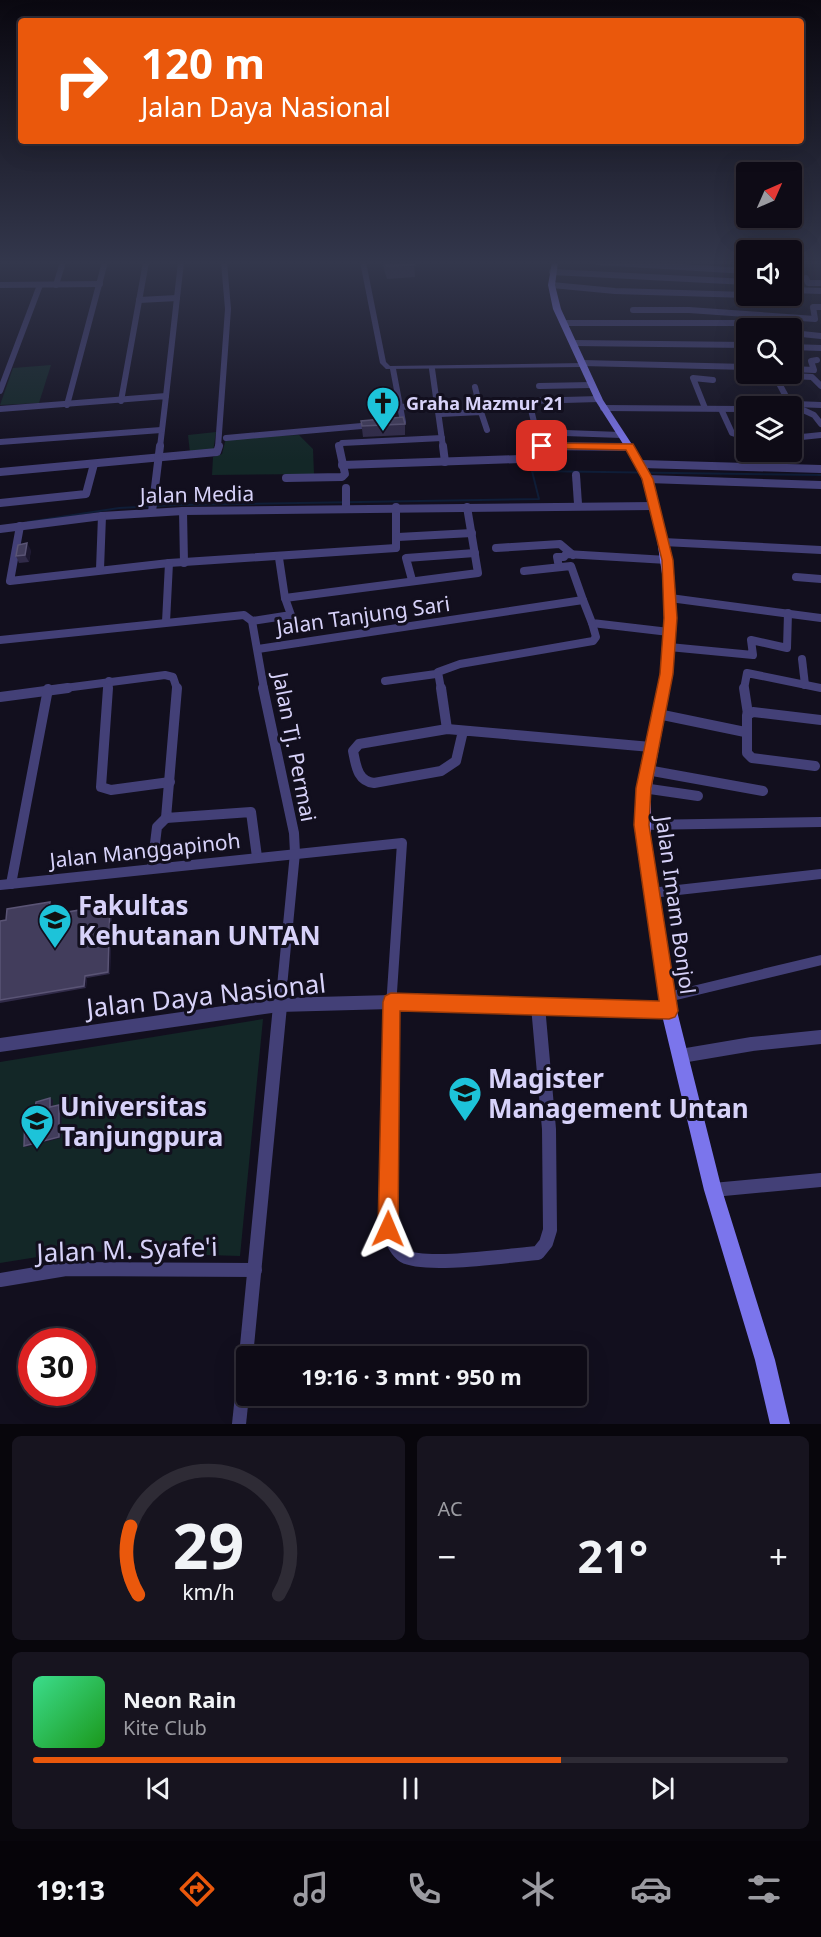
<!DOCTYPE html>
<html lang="id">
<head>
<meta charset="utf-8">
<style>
	body { margin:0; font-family:"Noto Sans",sans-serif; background:#17141f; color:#f1f3f6; height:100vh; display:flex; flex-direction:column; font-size:22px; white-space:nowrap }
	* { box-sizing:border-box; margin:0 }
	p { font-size:20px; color:#9b9ba1 }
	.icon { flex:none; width:33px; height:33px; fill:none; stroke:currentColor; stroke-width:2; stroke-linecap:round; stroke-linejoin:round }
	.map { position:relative; height:1424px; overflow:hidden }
	.sheet { display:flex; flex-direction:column; gap:12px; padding:12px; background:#08060c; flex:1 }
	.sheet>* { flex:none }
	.top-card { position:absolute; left:18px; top:18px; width:786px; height:126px; border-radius:6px; box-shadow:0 6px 24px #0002,0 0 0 2px #2e2b35; background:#ea580c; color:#fff; overflow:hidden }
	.needle { width:39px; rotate:45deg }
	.buttons { position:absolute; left:736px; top:162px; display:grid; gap:12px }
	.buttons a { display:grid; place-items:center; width:66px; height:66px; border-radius:6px; background:#0e0b16; box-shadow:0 6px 24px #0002,0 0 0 2px #2e2b35; font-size:30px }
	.speed { position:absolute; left:18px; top:1328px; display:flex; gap:12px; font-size:30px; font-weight:700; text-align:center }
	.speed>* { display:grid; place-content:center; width:78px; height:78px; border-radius:50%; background:#0e0b16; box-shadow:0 6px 24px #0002,0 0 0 2px #2e2b35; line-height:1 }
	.speed .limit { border:9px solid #d22; background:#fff; color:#111 }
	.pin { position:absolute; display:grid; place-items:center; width:51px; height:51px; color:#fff; margin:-26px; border-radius:12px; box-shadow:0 3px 9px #0006 }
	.me { position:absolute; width:66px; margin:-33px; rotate:1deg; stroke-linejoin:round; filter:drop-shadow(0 0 4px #0008) }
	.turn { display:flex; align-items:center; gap:21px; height:126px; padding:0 24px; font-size:27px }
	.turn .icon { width:78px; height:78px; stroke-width:2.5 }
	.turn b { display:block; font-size:42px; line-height:51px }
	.big { font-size:45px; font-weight:700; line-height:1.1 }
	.sheet .card { flex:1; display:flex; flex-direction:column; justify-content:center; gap:9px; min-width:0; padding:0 21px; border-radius:9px; background:#17141f }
	.sheet .dial { align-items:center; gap:0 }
	.dial svg { height:156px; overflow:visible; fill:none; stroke:#2e2b35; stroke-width:7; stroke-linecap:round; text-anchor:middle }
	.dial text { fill:#f1f3f6; stroke:none }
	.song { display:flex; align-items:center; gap:18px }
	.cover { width:72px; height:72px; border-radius:9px; background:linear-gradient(135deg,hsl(150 70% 55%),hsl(120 70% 35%)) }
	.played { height:6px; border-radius:3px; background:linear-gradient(90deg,#ea580c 70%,#2e2b35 70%) }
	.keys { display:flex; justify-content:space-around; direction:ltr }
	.heat { display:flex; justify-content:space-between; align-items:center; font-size:33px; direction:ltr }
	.sheet .tiles { flex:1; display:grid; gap:12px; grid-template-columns:1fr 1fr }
	.card:last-child { grid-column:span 2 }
	.trip { position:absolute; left:236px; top:1346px; width:351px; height:60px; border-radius:6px; background:#0e0b16; box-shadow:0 6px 24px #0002,0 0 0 2px #2e2b35; font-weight:700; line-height:60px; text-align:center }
	.tab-bar { display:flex; height:96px; justify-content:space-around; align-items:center; background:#060409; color:#9b9ba1 }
	.tab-bar .icon { width:42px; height:42px }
	.tab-bar .current { color:#ea580c }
	.tab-bar b { font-size:27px; color:#f1f3f6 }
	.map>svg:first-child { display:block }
	.green { fill:#132727 }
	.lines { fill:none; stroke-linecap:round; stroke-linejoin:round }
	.stream { stroke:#0f1d37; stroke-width:2 }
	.minor-far3 { stroke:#434077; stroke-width:6 }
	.minor-far2 { stroke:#434077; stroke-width:8 }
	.minor-far1 { stroke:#434077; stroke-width:10 }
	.minor { stroke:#434077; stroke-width:14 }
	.tertiary { fill:#434077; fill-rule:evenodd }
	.secondary { fill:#7b75ec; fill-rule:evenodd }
	.wall { fill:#312b49 }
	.shaded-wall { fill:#1d1830 }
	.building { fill:#423d5c; stroke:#5a5475; stroke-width:1.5 }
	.route { fill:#ea580c; stroke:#983908; stroke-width:1.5 }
	.labels { text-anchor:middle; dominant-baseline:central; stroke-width:6; stroke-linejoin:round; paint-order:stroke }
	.far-poi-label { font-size:18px; font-weight:bold; fill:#d7d2f9; stroke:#120f1e; text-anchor:start }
	.street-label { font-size:21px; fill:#d7d2f9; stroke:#120f1e }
	.near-poi-label { font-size:26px; font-weight:bold; fill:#d7d2f9; stroke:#120f1e; text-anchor:start }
	.near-street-label { font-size:26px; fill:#d7d2f9; stroke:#120f1e }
</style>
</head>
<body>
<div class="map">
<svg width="821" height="1424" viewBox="0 0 821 1424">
	<rect width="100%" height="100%" fill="#120f1e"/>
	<g class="green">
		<path d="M51 365 39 403 0 405 13 368Z"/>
		<path d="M216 432 213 452 190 453 188 435Z"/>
		<path d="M299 435 313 449 314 474 212 475 213 457 222 454 226 438Z"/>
		<path d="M263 1019 240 1256 75 1251 0 1263V1062Z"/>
	</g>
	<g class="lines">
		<path class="stream" d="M28 522 119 508 176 505 539 499 532 471 821 475"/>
		<g class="minor-far3">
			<path d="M598 262 747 271"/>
			<path d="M552 272 747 282"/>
			<path d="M806 278 808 283H821"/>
			<path d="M0 285 100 284"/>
			<path d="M56 285 63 262"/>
			<path d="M552 285 615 291 747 295"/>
			<path d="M792 290 821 291"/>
			<path d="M758 296 783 297"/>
			<path d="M139 300 177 298"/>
			<path d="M633 310H689L815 319 813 307H821"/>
			<path d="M564 323H756L763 328"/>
			<path d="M792 333 821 336"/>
			<path d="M573 343 747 345"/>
			<path d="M792 347 821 348"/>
			<path d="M582 363 747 367"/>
			<path d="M393 369 403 422 396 423"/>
			<path d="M432 369 443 447"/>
			<path d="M792 369 814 370 811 361 817 360"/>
			<path d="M774 374 790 404 814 415 821 424"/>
			<path d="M774 375 812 377 821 386"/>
			<path d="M539 386 591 385"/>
			<path d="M475 387 481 412"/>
			<path d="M0 391 40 285"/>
			<path d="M166 396 181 262"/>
			<path d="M121 401 146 262"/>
			<path d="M795 404 821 405"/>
			<path d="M67 405 105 262"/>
			<path d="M399 407 438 405"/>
			<path d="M603 408 741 409"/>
			<path d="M705 408 693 378 713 380"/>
			<path d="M0 409 166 396 160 447"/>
			<path d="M721 409 732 433 747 438"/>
			<path d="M440 414 481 412 487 430"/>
			<path d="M534 422 529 401 599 399"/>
			<path d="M537 432 621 435"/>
			<path d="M226 438 373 425"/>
			<path d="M792 438 821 435"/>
			<path d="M0 442 161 430"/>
			<path d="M542 446 629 447"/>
			<path d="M218 447 228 309 224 262"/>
			<path d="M339 447 342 443 442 438"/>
		</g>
		<g class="minor-far2">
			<path d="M443 446 445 462"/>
			<path d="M542 446 629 447"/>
			<path d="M641 464 821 469"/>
			<path d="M342 465 520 459"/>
			<path d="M0 472 217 452 219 446"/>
			<path d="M576 475 578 504"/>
			<path d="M286 478 342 477 345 474 339 446"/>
			<path d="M648 479 821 485"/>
			<path d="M346 488V509"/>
			<path d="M0 503 86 494 94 464"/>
			<path d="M183 511 184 563"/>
			<path d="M152 512 160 446"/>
			<path d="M20 526 10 581 169 563 396 548V507"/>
			<path d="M0 529 102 516 183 511 654 506"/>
			<path d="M398 537 472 533"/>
			<path d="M663 542 821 550"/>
			<path d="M496 548 560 544 573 555"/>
			<path d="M559 567 557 557H564L566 554 667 560"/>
			<path d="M100 569 102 516"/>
			<path d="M524 571 571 566 583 600"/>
			<path d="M796 577 821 579"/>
			<path d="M412 580 406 558 475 553"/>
			<path d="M285 598 478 573 467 507"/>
			<path d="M670 598 821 618"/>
			<path d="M252 621 291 615 285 598 279 558"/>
			<path d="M166 622 169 563"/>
			<path d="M0 640 244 615 252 621 264 689"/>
			<path d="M669 647 753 655 751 640 787 648 788 613"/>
			<path d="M258 649 583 600 592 623 669 632"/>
			<path d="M802 659 805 685"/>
			<path d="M385 681 436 674"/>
			<path d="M57 689 165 675 173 677 177 689"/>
			<path d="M108 689 109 681"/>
			<path d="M441 689 438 672 460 664 593 641 596 637 592 623"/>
			<path d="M744 689 747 673 821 688"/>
		</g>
		<g class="minor-far1">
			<path d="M108 688 101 787 111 790 170 782"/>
			<path d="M177 688 166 818 251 812 257 857"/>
			<path d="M263 688 294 833 295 853 280 1007"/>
			<path d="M441 688 447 729"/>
			<path d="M744 688 748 714"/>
			<path d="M0 697 68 688"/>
			<path d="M658 714 745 732"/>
			<path d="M463 731 456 761 441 771 374 783C357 781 356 765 353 751L359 744 447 729 651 747"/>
			<path d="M815 766 752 758 747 753V715L753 712 821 720"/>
			<path d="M647 770 763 791"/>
			<path d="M643 788 698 796"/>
			<path d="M641 825 821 822"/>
			<path d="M152 868 157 827 166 818"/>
			<path d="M11 884 48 689"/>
			<path d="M0 885 402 843 391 1007"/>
			<path d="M651 893 821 874"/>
			<path d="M668 997 821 960"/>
		</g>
		<g class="minor">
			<path d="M391 1006 388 1229C391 1239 395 1250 404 1256 425 1268 511 1255 538 1253L546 1243 550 1230 549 1129 538 1006"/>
			<path d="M681 1056 752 1044 821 1037"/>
			<path d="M713 1190 821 1180"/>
			<path d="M0 1280 66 1269 255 1270"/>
			<path d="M246 1356 280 1006"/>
			<path d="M239 1424 246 1358"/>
		</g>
		<g class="tertiary">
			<path d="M360 262H366L386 362 390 366 583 363 586 365 583 367 386 369 380 363Z"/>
			<path d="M391 995 669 1004 674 1006 676 1011 674 1016 669 1018 391 1009 279 1012 0 1052V1038L279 998Z"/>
		</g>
		<path class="secondary" d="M552 262H558L555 285 561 309 603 400 648 469 666 532 674 588 675 644 673 672 651 791V847L677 1011 722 1190 775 1360 790 1424H770L755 1360 704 1190 661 1011 637 847 638 791 661 672 664 644V588L656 532 639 469 595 400 553 309 548 285Z"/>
	</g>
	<g class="wall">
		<path d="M382 262H414L415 277 387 279Z"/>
		<path d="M361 421 405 424V435L363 437Z"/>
		<path d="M31 550 29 562 19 563 16 556Z"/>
		<path d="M50 902 52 905V914L110 905 112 908 110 974 87 978 86 988 0 1003V921L6 920Z"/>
	</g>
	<g class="shaded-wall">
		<path d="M27 543 31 550 29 562 25 555Z"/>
		<path d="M50 902 52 905 51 918 49 915Z"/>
		<path d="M110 905 112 908 110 974 108 972Z"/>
		<path d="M85 976 87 978 86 988 84 986Z"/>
		<path d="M50 1098 53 1100V1109L50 1107Z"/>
		<path d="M59 1105 62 1107 61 1138 27 1147 24 1146Z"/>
	</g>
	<g class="building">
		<path d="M385 262H414L415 265 387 266Z"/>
		<path d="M403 417 405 424 362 426 361 421Z"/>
		<path d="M27 543 25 555 16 556 18 545Z"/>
		<path d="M50 902 49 915 110 905 108 972 85 976 84 986 0 1000V921L6 920 7 909Z"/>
		<path d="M50 1098V1107L59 1105V1137L24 1146 25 1112 35 1109 36 1102Z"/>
	</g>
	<linearGradient id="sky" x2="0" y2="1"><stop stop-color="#0a0810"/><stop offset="0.57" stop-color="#33374c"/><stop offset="1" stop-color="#33374c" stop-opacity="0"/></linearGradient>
	<rect width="821" height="461" fill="url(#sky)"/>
	<path class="route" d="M542 443 633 444 653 479 673 560 677 618 673 674 651 788 649 825 678 1011 675 1017 669 1019 400 1011 398 1229 395 1236 388 1239 381 1236 378 1229 383 1002 385 996 391 993 659 1001 634 825 636 788 660 674 664 618 662 560 642 479 626 450 538 448 537 446Z"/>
	<defs>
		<symbol id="church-pin" viewBox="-11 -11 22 30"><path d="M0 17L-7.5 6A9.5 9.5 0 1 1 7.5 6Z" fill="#1dc3d9" stroke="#120f1e"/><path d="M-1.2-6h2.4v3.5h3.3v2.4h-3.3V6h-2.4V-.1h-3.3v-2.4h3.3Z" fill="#111"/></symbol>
		<symbol id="university-pin" viewBox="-11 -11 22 30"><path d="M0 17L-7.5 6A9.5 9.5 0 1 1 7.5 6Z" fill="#1dc3d9" stroke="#120f1e"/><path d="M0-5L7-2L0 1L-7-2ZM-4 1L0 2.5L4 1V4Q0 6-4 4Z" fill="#111"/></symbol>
	</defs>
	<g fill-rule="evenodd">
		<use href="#church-pin" x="364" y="384" width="38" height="52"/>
		<use href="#university-pin" x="36" y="901" width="38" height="52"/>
		<use href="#university-pin" x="446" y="1074" width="38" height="52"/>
		<use href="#university-pin" x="18" y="1102" width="38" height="52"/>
	</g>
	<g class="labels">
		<g class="far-poi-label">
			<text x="406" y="403">Graha Mazmur 21</text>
		</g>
		<g class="street-label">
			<text transform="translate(197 494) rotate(-1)">Jalan Media</text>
			<text transform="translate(363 615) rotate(-8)">Jalan Tanjung Sari</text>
			<text transform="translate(295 747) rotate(79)">Jalan Tj. Permai</text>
			<text transform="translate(145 850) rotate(-6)">Jalan Manggapinoh</text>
			<text transform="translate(676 905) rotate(82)">Jalan Imam Bonjol</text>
		</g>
		<g class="near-poi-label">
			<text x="78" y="905">Fakultas<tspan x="78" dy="30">Kehutanan UNTAN</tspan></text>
			<text x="488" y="1078">Magister<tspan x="488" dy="30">Management Untan</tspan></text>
			<text x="60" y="1106">Universitas<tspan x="60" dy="30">Tanjungpura</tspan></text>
		</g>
		<g class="near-street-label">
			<text transform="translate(206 995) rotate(-6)">Jalan Daya Nasional</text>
			<text transform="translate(127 1249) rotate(-2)">Jalan M. Syafe'i</text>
		</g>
	</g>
</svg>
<div class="buttons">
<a><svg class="needle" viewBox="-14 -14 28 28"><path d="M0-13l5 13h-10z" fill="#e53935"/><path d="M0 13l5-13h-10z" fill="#9b9ba1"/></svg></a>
<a><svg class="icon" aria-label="sound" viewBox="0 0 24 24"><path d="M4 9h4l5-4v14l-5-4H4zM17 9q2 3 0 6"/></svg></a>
<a><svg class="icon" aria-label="search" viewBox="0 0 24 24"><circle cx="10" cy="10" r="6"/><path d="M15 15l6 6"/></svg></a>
<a><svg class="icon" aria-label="layers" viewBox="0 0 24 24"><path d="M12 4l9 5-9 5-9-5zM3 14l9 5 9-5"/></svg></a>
</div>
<div class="speed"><div class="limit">30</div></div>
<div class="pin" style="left:542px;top:446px;background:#d93025"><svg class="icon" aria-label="arrive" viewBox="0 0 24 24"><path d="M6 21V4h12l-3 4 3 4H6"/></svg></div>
<svg class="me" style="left:388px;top:1229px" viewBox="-20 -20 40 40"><path d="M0-17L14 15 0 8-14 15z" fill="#ea580c" stroke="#fff" stroke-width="4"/></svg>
<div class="trip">19:16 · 3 mnt · 950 m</div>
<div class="top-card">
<div class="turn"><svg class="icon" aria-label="right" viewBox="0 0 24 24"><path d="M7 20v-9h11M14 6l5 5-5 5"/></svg><div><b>120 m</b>Jalan Daya Nasional</div></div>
</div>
</div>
<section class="sheet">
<div class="tiles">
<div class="card dial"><svg viewBox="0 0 100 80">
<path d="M14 69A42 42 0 1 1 86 69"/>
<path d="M14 69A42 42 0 0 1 10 34" stroke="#ea580c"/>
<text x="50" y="56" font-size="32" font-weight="700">29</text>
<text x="50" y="72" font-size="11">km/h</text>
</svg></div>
<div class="card"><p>AC</p>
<div class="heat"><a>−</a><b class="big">21°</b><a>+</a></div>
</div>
<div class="card">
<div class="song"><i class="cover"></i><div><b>Neon Rain</b><p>Kite Club</p></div></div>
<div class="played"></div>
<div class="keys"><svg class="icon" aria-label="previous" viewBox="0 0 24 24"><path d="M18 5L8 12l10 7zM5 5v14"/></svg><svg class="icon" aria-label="pause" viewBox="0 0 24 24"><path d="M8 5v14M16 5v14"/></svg><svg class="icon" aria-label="next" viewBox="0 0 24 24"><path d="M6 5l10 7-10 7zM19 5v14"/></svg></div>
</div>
</div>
</section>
<nav class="tab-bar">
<b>19:13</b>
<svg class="icon current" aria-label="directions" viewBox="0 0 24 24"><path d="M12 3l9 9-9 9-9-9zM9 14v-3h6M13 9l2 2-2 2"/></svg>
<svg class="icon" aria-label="music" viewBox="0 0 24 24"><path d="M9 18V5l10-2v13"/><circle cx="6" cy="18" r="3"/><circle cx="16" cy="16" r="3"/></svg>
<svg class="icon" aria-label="phone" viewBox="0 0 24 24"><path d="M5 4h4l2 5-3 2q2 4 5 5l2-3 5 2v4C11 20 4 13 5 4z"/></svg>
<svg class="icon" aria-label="climate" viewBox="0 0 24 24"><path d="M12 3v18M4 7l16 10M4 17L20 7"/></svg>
<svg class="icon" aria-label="car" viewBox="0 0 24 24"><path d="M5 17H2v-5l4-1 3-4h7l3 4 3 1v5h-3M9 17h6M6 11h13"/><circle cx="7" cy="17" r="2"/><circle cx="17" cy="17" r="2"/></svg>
<svg class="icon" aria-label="filters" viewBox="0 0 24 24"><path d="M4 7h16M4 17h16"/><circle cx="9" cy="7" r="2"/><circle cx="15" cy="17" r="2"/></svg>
</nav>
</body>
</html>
